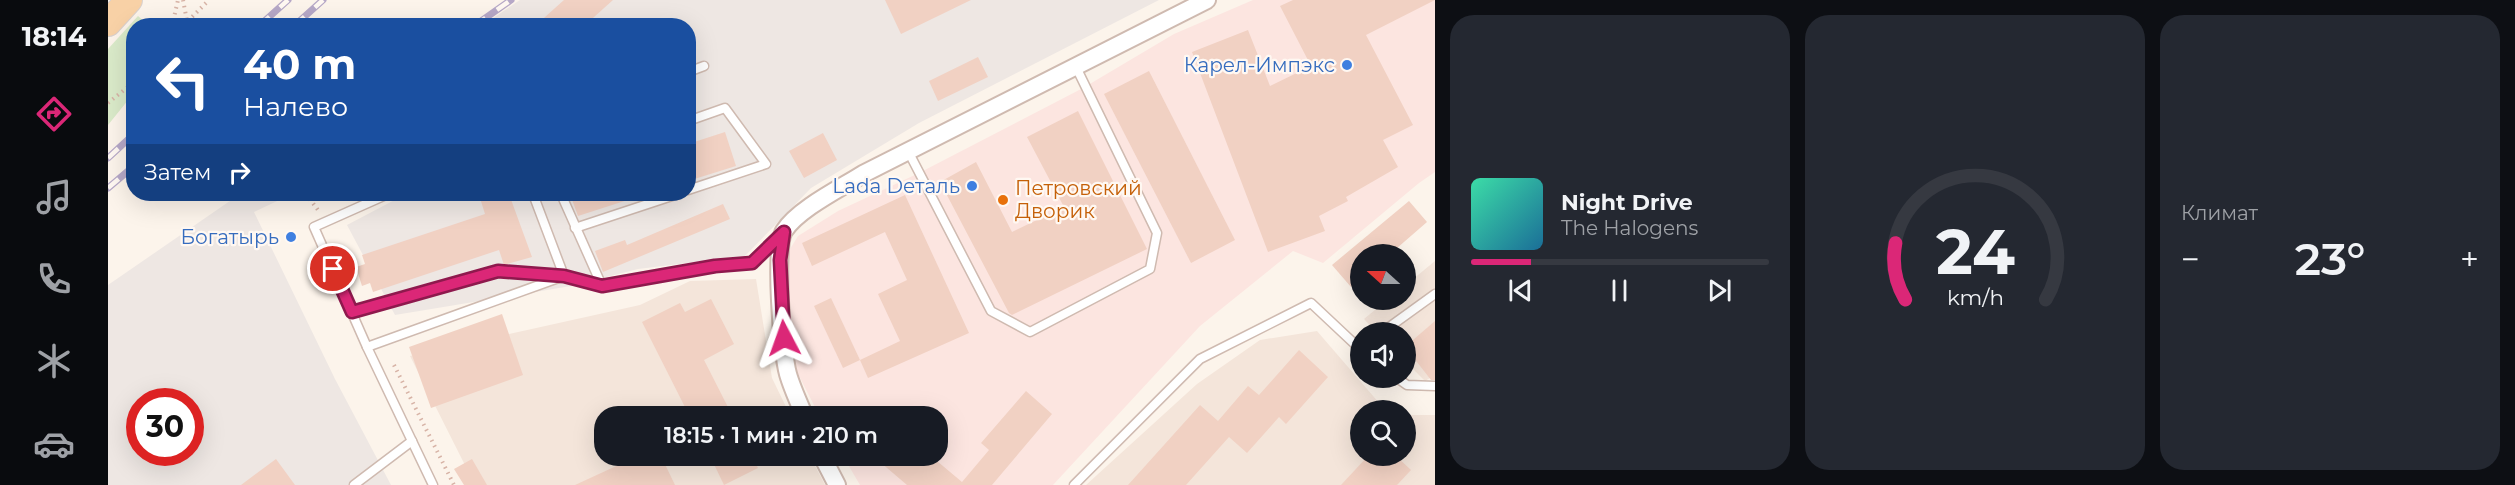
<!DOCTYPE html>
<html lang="ru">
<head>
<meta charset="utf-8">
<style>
	body { margin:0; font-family:Montserrat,sans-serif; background:#242831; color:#f1f3f6; height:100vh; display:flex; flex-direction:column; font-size:22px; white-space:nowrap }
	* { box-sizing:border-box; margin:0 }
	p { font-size:20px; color:#9ea1a6 }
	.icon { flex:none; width:33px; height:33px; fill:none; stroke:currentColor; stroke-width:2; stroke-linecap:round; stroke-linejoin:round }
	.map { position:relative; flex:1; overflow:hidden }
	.side { display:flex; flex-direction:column; gap:15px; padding:15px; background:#0d0f14; width:1080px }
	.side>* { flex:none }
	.top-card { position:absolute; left:18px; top:18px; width:570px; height:183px; border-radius:24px; box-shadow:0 6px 24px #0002; background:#1a4fa0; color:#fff; overflow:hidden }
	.needle { width:39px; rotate:291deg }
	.fabs { position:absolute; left:1242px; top:244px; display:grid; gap:12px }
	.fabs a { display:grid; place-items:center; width:66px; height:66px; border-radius:50%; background:#171b24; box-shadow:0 6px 24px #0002; font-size:30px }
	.speed { position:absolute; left:18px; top:388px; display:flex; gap:12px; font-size:30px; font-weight:700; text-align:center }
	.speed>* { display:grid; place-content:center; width:78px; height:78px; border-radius:50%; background:#171b24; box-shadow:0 6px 24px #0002; line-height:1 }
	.speed .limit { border:9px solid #d22; background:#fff; color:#111 }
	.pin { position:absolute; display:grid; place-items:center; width:51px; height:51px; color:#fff; margin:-26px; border:3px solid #fff; border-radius:50%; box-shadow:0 2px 6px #0007 }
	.me { position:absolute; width:66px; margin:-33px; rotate:356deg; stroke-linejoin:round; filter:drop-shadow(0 0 4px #0008) }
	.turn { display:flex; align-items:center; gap:21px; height:126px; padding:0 18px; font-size:27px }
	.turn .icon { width:78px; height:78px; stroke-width:2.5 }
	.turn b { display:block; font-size:42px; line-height:51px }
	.then { display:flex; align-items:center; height:57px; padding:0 18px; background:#0003; gap:12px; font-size:22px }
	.big { font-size:45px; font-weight:600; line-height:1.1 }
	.side .tile { flex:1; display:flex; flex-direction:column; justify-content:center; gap:9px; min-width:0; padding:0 21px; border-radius:24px; background:#242831 }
	.side .dial { align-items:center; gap:0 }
	.dial svg { height:156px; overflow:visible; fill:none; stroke:#363941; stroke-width:7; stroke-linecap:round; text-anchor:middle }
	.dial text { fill:#f1f3f6; stroke:none }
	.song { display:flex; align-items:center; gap:18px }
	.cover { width:72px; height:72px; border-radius:9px; background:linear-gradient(135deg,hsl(160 70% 55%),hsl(200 70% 35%)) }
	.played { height:6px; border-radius:3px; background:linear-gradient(90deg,#db2777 20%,#363941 20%) }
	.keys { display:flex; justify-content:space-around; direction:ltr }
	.heat { display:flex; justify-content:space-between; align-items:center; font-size:33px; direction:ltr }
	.side .tiles { flex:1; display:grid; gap:15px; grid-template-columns:repeat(3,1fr) }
	.trip { position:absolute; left:486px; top:406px; width:354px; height:60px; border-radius:24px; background:#171b24; box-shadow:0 6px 24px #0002; font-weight:600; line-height:60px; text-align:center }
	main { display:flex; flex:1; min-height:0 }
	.tabs { display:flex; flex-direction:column; width:108px; justify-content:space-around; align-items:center; background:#090b0e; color:#9ea1a6 }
	.tabs .icon { width:42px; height:42px }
	.tabs .selected { color:#db2777 }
	.tabs b { font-size:27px; color:#f1f3f6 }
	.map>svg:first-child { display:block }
	.residential { fill:#f4e5da }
	.commercial { fill:#fce5e0 }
	.industrial { fill:#eee7e3; fill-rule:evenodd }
	.green { fill:#daeac9 }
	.building { fill:#f1d1c3 }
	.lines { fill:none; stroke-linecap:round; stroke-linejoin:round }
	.lane-casing { stroke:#cfbab0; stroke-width:11 }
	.street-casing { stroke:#cfbab0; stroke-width:20 }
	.primary-casing { stroke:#d9d0cd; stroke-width:28 }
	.path { stroke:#d7b3a6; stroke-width:4; stroke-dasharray:1.5 4.5; stroke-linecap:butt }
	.lane { stroke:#fff; stroke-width:8 }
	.street { stroke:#fff; stroke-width:16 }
	.primary { stroke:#f8d1a6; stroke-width:26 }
	.rail-casing { stroke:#b6a8c7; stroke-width:7 }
	.rail { stroke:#fff8f2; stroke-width:4.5; stroke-dasharray:14; stroke-linecap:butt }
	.route-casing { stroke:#8e194d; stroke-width:15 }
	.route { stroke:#db2777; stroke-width:10 }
	.shop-dot { fill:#3f7fe0; stroke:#fff8f2; stroke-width:2 }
	.food-dot { fill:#e8710a; stroke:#fff8f2; stroke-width:2 }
	.labels { text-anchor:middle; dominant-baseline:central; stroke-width:4.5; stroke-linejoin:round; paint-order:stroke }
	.shop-label { font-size:20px; fill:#366cbe; stroke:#fff8f2; text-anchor:end }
	.food-label { font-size:20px; fill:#c56008; stroke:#fff8f2; text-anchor:start }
</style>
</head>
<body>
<main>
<nav class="tabs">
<b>18:14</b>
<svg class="icon selected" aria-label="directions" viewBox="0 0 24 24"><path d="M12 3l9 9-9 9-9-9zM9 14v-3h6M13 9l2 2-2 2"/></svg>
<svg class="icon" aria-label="music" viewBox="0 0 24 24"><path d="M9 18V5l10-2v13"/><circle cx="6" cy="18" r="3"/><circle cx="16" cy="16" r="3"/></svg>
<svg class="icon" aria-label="phone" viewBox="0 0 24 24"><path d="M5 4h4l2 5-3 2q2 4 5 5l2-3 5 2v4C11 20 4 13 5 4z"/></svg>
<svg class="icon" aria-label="climate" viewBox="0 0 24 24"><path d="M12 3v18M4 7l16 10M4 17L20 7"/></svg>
<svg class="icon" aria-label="car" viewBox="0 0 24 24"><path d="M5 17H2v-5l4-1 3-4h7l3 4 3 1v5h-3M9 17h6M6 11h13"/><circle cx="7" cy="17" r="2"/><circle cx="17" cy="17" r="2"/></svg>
</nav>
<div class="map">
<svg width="1327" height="485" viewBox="0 0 1327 485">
	<rect width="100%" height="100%" fill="#fcf4eb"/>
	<g class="residential">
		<path d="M1327 261V375L1317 381 1298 362V333H1269L1256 319 1279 300H1298V285Z"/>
		<path d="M648 279 664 378 683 417H496V456H702L717 485H367L302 356 532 305 582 281Z"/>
		<path d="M1209 331 1278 411H1252V456H1298V415H1327V485H978L1089 384 1152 340Z"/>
	</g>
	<path class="commercial" d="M1145 0H1327V172L1311 183 1215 263 1185 251 1092 326 945 485H752L735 456H830V417H712L685 364 679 254 690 236 730 211 811 173 975 88 1066 34Z"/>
	<g class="industrial">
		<path d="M412 0H1051L811 123 703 188 637 256 530 269 463 286 287 315 239 225 298 194H580V26L375 25Z"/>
		<path d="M132 194H184L146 212 227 379 283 485H0V285ZM32 402H82V453H32Z"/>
	</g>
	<path class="green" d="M30 16 40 25 26 26 25 94 0 125V49Z"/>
	<g class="building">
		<path d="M456 0H505L476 26H427Z"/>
		<path d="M777 0H863L793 34Z"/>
		<path d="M1185 0H1327L1258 35 1305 125 1275 140 1290 167 1238 197 1240 201 1211 216 1217 231 1160 252 1084 52 1140 30 1162 86 1203 66 1172 6Z"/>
		<path d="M870 57 880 77 830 101 821 81Z"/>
		<path d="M1041 71 1127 240 1083 263 996 94Z"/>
		<path d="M970 111 1039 249 904 315 901 313 832 182 868 162 904 232 956 207 919 137Z"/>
		<path d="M617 132 628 166 580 181V144Z"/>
		<path d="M715 133 729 160 696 178 681 151Z"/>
		<path d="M385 194H401L424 257 396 265 391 250 265 292 262 283 254 286 248 267 257 264 254 255 377 214 372 198Z"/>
		<path d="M462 194H528L529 197 470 216Z"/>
		<path d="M797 195 861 333 760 378 752 360 792 341 770 294 799 280 777 232 704 266 694 243Z"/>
		<path d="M1301 201 1319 222 1281 255H1252V279L1243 287 1224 265Z"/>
		<path d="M615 204 622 219 495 272 487 251 517 240 519 245Z"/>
		<path d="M723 298 752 360 735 368 706 306Z"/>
		<path d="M603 299 626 344 596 360 625 417H582L534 322 572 303 577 312Z"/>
		<path d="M394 314 415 375 323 408 301 347Z"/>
		<path d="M1327 321V380H1323L1298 348V346Z"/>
		<path d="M1191 350 1220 377 1178 424 1171 417 1139 453 1121 437 1078 485H1020L1092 405 1110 421 1140 386 1151 395Z"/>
		<path d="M918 391 944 414 884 485H799L765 456H823L854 482 881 450 873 443Z"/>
		<path d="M530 456H553L567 485H467Z"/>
		<path d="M602 456H644L650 468 616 485Z"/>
		<path d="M1260 456H1288L1303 470 1289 485H1233Z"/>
		<path d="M168 459 187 485H133Z"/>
		<path d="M364 459 379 485H356L346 469Z"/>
	</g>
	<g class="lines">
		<defs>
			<g id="lane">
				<path d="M580 72 596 66"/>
				<path d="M580 121 617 108 658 164 580 190"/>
				<path d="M800 151 883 311 922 332 1042 269 1049 233 968 67"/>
				<path d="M280 194 206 227 259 347 325 485"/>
				<path d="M453 194 494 286"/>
				<path d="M467 228 570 194"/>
				<path d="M244 311 390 271 456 276 494 286 607 266 644 263 671 236"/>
				<path d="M1273 333 1327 294"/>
				<path d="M259 347 456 276 425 194"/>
				<path d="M1289 378 1299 385 1327 386"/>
				<path d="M246 485 304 441"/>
				<path d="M966 485 1092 359 1203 303 1252 349"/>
			</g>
			<g id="street">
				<path d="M697 417C691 403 684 388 680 374 674 353 666 247 676 231 690 209 733 188 755 174L1099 0"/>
				<path d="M714 456 729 485"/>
			</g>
			<path id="primary" d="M0 23 21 0"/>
		</defs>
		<use href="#lane" class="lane-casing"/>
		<use href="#street" class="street-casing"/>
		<use href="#primary" class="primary-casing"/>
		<g class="path">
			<path d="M75 0 80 26"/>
			<path d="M80 21 101 0"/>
			<path d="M64 26 70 0"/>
			<path d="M0 103 26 82"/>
			<path d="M198 194 210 210"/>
			<path d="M286 365 346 485"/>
		</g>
		<use href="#lane" class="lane"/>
		<use href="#street" class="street"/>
		<use href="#primary" class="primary"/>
		<defs>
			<g id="rail">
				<path d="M151 26 180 0"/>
				<path d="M186 26 215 0"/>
				<path d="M366 26 403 0"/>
				<path d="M0 158 26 134"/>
				<path d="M0 188 26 166"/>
			</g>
		</defs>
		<use href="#rail" class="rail-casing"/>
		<use href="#rail" class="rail"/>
	</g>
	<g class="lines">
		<defs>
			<path id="route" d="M225 269 244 312 390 271 456 276 494 286 607 266 644 263 676 232 672 260 676 338"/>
		</defs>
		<use href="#route" class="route-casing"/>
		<use href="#route" class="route"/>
	</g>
	<g class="shop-dot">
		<circle cx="1239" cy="65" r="6"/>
		<circle cx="864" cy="186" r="6"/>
		<circle cx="183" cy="237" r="6"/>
	</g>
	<circle class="food-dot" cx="895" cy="200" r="6"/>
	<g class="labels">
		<g class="shop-label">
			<text x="1227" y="65">Карел-Импэкс</text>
			<text x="852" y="186">Lada Dеталь</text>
			<text x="171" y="237">Богатырь</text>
		</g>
		<g class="food-label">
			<text x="907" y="188">Петровский<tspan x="907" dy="23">Дворик</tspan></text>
		</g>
	</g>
</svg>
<div class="fabs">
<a><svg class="needle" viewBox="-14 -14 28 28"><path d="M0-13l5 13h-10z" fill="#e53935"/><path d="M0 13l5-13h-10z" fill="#9ea1a6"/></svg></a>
<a><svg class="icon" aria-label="sound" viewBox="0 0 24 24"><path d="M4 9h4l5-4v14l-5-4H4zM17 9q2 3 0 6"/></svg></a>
<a><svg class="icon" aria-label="search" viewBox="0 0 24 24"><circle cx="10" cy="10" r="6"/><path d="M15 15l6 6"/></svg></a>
</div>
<div class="speed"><div class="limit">30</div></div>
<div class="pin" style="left:225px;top:269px;background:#d93025"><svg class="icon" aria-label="arrive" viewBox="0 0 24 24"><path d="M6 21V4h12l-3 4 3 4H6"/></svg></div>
<svg class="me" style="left:676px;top:338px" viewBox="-20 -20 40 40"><path d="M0-17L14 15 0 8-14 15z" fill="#db2777" stroke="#fff" stroke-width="4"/></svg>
<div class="trip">18:15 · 1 мин · 210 m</div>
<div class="top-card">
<div class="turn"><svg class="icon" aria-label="left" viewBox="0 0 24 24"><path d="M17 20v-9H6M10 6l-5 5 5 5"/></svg><div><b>40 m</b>Налево</div></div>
<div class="then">Затем<svg class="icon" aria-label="right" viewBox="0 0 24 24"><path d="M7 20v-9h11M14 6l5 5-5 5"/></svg></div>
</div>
</div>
<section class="side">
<div class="tiles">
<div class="tile">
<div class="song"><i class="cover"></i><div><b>Night Drive</b><p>The Halogens</p></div></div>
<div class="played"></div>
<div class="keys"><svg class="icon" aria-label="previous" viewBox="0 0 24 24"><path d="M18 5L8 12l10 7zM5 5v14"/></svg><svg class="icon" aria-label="pause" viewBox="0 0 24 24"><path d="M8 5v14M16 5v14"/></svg><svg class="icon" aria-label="next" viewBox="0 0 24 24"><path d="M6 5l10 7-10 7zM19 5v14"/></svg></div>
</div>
<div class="tile dial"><svg viewBox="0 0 100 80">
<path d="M14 69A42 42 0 1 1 86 69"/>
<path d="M14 69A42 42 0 0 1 9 40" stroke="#db2777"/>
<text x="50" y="56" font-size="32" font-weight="700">24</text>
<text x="50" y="72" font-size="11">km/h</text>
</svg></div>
<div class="tile"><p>Климат</p>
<div class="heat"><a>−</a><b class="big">23°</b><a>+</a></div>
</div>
</div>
</section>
</main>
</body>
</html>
